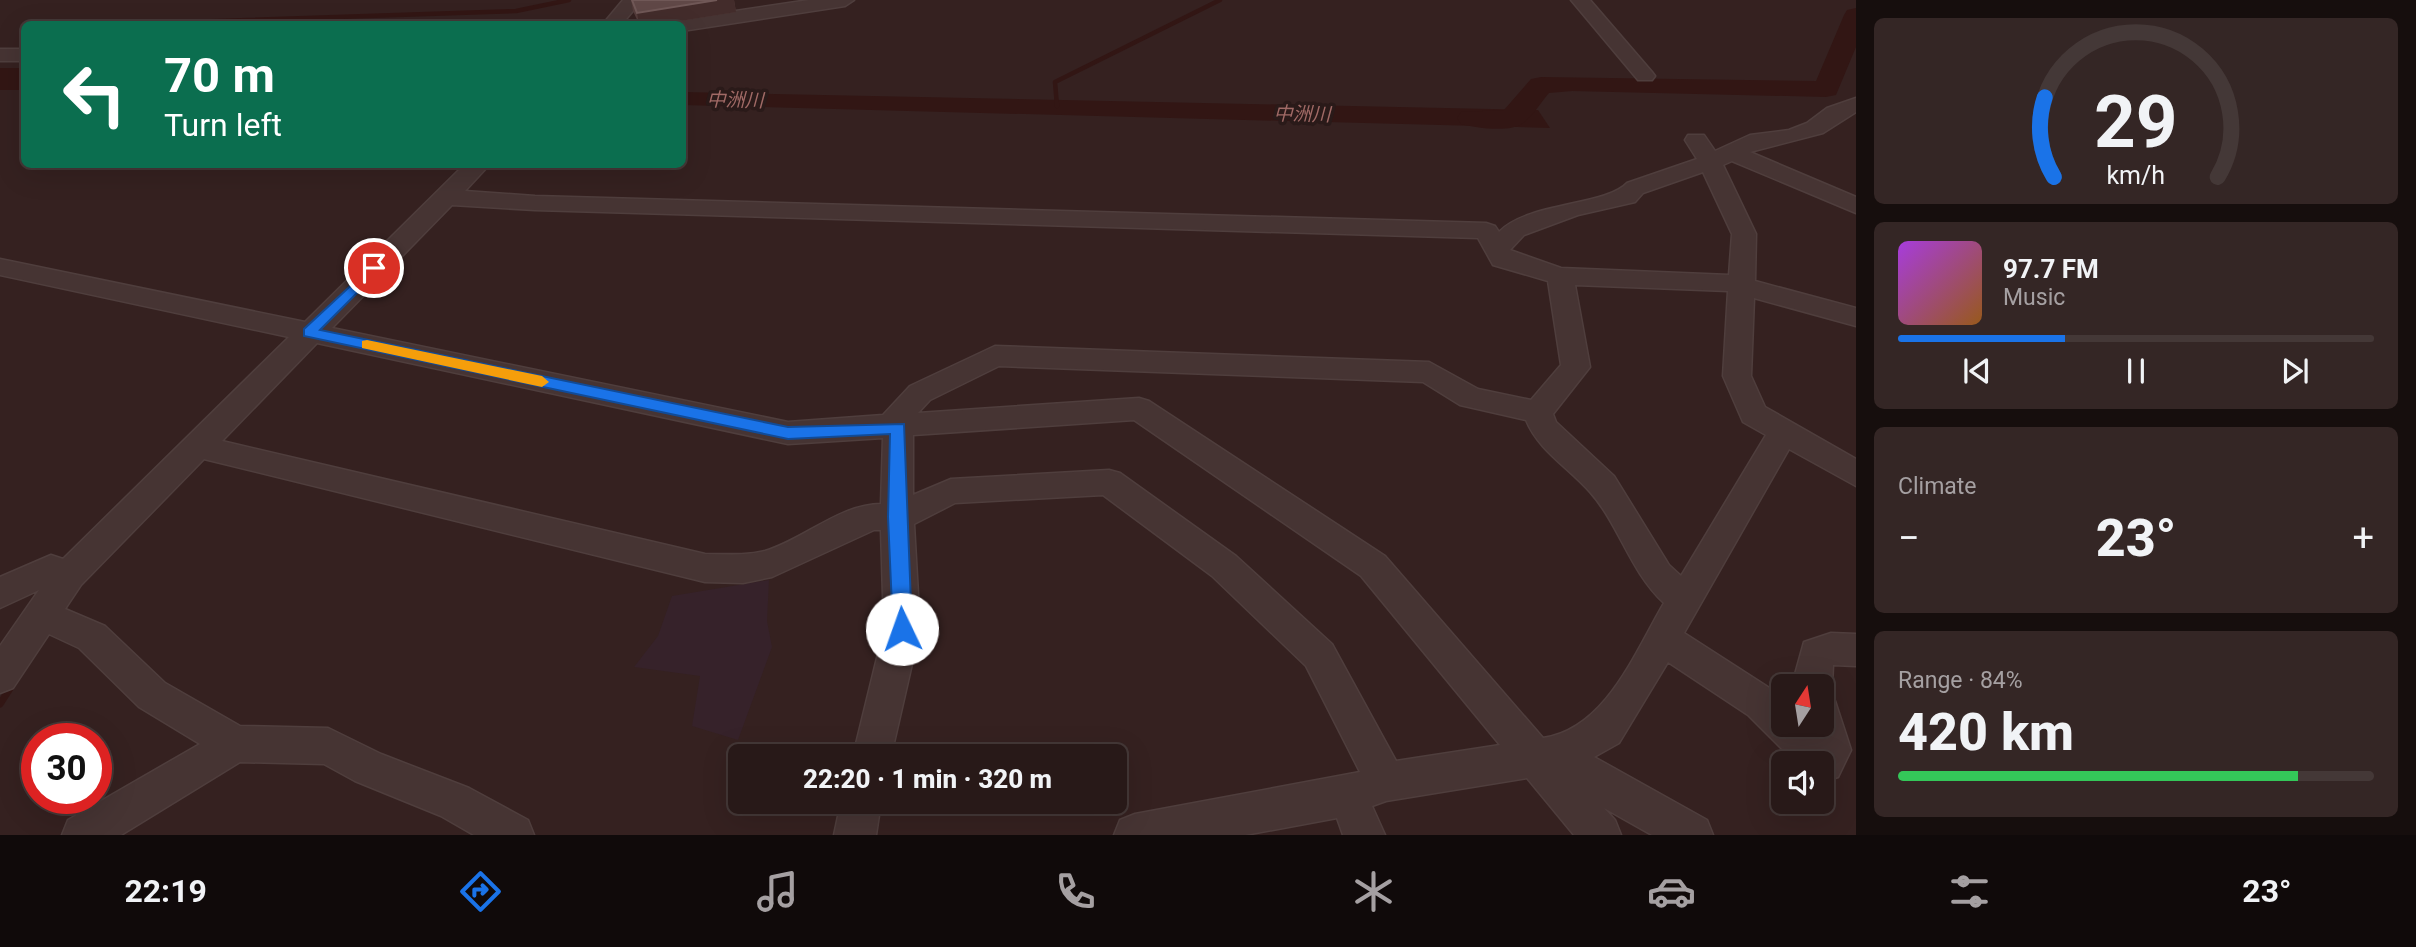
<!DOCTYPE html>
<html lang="en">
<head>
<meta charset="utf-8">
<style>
	body { margin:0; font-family:Roboto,"Noto Sans JP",sans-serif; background:#342625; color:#f1f3f6; height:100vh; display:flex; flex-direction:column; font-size:26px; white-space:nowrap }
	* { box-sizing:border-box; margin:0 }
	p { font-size:23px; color:#a5a0a2 }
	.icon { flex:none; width:38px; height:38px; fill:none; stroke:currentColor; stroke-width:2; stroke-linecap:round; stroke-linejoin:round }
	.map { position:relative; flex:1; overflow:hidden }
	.sheet { display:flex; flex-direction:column; gap:18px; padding:18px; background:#160e0d; width:560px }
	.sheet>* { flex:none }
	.banner { position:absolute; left:21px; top:21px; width:665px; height:147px; border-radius:10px; box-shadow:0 7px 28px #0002,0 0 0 2px #443837; background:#0b6e4f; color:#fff; overflow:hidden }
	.needle { width:46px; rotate:12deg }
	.tools { position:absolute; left:1771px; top:674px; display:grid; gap:14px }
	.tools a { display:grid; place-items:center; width:63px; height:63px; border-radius:10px; background:#281918; box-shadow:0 7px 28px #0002,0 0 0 2px #443837; font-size:35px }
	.speed { position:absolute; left:21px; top:723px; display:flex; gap:14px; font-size:35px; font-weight:700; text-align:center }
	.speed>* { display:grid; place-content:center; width:91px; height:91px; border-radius:50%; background:#281918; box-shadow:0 7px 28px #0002,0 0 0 2px #443837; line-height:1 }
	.speed .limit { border:10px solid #d22; background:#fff; color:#111 }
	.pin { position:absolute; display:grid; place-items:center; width:60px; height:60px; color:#fff; margin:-30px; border:4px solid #fff; border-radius:50%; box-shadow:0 2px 7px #0007 }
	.me { position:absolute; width:77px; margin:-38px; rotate:357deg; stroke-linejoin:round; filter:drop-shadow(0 0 5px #0008) }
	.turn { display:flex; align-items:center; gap:24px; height:147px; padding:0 28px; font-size:32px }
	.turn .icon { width:91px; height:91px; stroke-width:2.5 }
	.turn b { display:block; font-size:49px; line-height:60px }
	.big { font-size:52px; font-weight:800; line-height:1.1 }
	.sheet .card { flex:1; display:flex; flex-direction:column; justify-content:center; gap:10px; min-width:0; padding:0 24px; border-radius:10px; background:#342625 }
	.sheet .dial { align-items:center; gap:0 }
	.dial svg { height:182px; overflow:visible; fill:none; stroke:#443837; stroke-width:7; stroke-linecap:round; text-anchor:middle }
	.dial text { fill:#f1f3f6; stroke:none }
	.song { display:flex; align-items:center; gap:21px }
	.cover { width:84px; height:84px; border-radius:10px; background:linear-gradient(135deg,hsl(280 70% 55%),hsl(30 70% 35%)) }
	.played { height:7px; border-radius:4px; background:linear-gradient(90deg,#1a73e8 35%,#443837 35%) }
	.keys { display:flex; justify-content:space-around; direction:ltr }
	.heat { display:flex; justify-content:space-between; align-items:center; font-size:38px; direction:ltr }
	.charge { height:10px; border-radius:5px; background:linear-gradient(90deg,#34c759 84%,#443837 0) }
	.trip { position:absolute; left:728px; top:744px; width:399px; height:70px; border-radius:10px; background:#281918; box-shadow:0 7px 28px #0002,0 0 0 2px #443837; font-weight:800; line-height:70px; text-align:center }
	.menu { display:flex; height:112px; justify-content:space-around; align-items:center; background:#100a0a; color:#a5a0a2 }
	.menu .icon { width:49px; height:49px }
	.menu .on { color:#1a73e8 }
	.menu b { font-size:32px; color:#f1f3f6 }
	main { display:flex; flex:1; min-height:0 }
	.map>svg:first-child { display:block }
	.green { fill:#36222a }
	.water { fill:#321614 }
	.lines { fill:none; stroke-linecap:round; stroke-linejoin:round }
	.stream-far1 { stroke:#321614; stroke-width:4.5 }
	.stream { stroke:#321614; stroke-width:7 }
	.river { fill:#321614; fill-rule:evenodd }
	.minor-casing { stroke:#4f3e3d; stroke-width:3 }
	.minor { fill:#463433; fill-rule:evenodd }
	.wall { fill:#543c3b }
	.shaded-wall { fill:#432c2b }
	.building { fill:#604847; stroke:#705857; stroke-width:2 }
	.route { fill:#1a73e8; stroke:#114b97; stroke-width:2 }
	.slow { fill:#f59e0b }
	.labels { text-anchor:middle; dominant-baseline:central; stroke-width:7; stroke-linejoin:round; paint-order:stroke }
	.far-water-label { font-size:19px; font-style:italic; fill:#a16a66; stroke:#2a1a19 }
</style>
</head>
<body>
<main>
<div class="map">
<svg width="1856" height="835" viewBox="0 0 1856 835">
	<rect width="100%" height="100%" fill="#352120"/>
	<path class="green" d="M769 580 767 621 772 647 738 740 692 726 700 676 634 667 658 636 672 596Z"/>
	<g class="water">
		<rect x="0" y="68" width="24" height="22"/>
		<path d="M683 92 1538 110 1550 128 683 105Z"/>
	</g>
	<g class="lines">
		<g class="stream-far1">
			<path d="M126 24 516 11 569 0"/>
			<path d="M1057 106 1055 82 1220 0"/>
		</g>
		<path class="stream" d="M0 704 14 682"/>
		<path class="river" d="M1856 8V47L1836 95 1826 97 1572 91 1549 93C1541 102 1533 116 1523 123 1511 133 1476 128 1461 124L1457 118 1461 112 1504 110 1531 79 1541 77 1816 81 1844 15 1847 10Z"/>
		<defs>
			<g id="minor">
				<path d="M623 0H642L622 24H603Z"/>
				<path d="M809 0H854L845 6 682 31V24H673L682 19Z"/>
				<path d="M1571 0H1590L1652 72 1655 76 1652 80H1638Z"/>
				<rect x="0" y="49" width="24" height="12"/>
				<path d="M1856 98V112L1823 133 1750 152 1856 197V213L1732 161 1723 165 1756 234 1755 281 1856 308V326L1754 298 1751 376 1765 407 1856 459V486L1789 449 1684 633 1774 691 1783 699V724H1822V686H1796L1794 678 1804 642 1831 633 1856 634V666L1833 665 1832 686 1827 698 1835 701 1851 750 1838 777 1822 782V763H1796L1748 715 1668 662 1619 743 1594 757 1707 820 1713 835H1652L1604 808 1615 820 1621 835H1574L1527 778 1386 801 1372 806 1385 835H1343L1337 818 1245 835H1114L1120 820 1135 814 1360 772 1306 666 1212 576 1103 495 955 503 914 524 920 629 891 756H853L884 629 881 530H874L772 577 743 583 705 582 204 459 81 585 65 609 105 626 165 683 240 726 328 728 381 754 469 788 528 820 534 835H474L441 816 355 781 324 764 240 762 121 835H62L68 820 200 744 139 707 79 648 49 634 13 688 0 693V646L39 590 0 608V577L51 555 63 559 289 337 0 275V259L305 322 465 164H490L465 191 535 196 1486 223 1495 226 1499 232C1528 202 1606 206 1627 183L1697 159 1685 140 1688 135H1704L1715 151 1750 135 1789 130 1807 123 1827 108ZM1703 172 1732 234 1729 275 1561 268 1510 250 1524 235 1578 215 1635 202 1643 193ZM452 205 535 210 1478 238 1493 265 1548 281 1561 365 1531 400 1478 389 1429 362 995 346 910 386 883 415 788 422 332 328ZM1575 285 1728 291 1723 376 1743 422 1766 435 1681 576 1669 565 1614 476 1556 422 1553 414 1590 367ZM317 343 788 444 883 438 881 504C840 504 803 540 765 551 745 556 725 554 705 554L222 441ZM999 366 1423 382 1460 405 1526 420C1538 450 1569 468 1590 492 1620 526 1629 570 1664 603 1635 652 1606 729 1543 738L1385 556 1149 401 1139 398 918 413 930 400ZM1134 420 1361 576 1500 745 1396 761 1332 644 1236 556 1120 473 1109 470 951 479 913 495V435Z"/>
				<path d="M841 802H881L876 835H834Z"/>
			</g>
		</defs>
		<use href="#minor" class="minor-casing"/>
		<use href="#minor" class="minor"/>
	</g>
	<path class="wall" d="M631 0H734L736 12 661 24H639L633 11Z"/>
	<path class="shaded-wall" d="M717 0H734L736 12 661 24H639L637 13Z"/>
	<path class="building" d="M632 0H717L637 13Z"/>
	<path class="route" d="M374 264 379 265V271L320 330 788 427 904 424 912 629 909 635H896L893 629 888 517 890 434 788 439 304 336V329Z"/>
	<path class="slow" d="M367 340 542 376 549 382 542 387 362 348V341Z"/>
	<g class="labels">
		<g class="far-water-label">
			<text transform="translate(735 100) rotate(1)">中洲川</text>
			<text transform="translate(1302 114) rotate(1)">中洲川</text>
		</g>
	</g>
</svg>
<div class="tools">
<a><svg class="needle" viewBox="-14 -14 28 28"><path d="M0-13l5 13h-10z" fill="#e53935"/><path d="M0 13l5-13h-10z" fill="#a5a0a2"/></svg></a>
<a><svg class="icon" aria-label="sound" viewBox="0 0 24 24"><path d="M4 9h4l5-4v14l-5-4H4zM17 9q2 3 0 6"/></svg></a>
</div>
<div class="speed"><div class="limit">30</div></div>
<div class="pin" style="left:374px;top:268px;background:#d93025"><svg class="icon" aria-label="arrive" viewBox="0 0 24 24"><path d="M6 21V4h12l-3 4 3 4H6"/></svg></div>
<svg class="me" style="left:902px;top:629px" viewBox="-20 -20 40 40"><circle r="19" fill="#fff"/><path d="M0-13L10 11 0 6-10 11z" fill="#1a73e8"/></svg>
<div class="trip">22:20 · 1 min · 320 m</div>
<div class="banner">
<div class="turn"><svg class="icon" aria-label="left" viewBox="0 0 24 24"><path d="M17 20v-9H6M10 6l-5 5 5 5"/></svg><div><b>70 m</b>Turn left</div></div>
</div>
</div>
<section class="sheet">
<div class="card dial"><svg viewBox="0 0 100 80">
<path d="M14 69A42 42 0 1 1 86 69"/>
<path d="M14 69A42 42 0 0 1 10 34" stroke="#1a73e8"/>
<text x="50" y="56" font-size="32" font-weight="700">29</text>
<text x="50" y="72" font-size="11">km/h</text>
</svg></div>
<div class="card">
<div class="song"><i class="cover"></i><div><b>97.7 FM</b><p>Music</p></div></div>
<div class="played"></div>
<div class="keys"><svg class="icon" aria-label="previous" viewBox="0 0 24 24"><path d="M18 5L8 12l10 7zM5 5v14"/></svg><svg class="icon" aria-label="pause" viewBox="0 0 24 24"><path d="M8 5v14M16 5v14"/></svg><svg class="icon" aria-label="next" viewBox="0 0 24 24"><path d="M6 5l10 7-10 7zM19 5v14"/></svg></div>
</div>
<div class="card"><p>Climate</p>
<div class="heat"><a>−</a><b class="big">23°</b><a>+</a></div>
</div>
<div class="card"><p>Range · 84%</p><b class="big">420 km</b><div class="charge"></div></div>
</section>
</main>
<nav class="menu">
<b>22:19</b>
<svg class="icon on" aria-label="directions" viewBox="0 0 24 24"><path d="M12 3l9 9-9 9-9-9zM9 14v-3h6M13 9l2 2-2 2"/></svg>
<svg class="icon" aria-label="music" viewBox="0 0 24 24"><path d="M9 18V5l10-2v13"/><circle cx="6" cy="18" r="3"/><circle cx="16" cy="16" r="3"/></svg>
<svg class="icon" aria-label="phone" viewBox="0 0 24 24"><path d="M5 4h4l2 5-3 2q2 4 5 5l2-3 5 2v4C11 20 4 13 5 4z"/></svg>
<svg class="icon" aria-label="climate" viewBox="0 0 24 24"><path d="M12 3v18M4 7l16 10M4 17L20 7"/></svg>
<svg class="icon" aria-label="car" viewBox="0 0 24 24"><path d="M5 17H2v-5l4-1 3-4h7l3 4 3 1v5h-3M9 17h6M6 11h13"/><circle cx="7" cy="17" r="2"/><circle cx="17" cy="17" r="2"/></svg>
<svg class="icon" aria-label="filters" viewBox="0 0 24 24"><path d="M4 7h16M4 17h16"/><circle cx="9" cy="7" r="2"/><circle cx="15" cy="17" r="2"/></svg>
<b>23°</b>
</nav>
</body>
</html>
